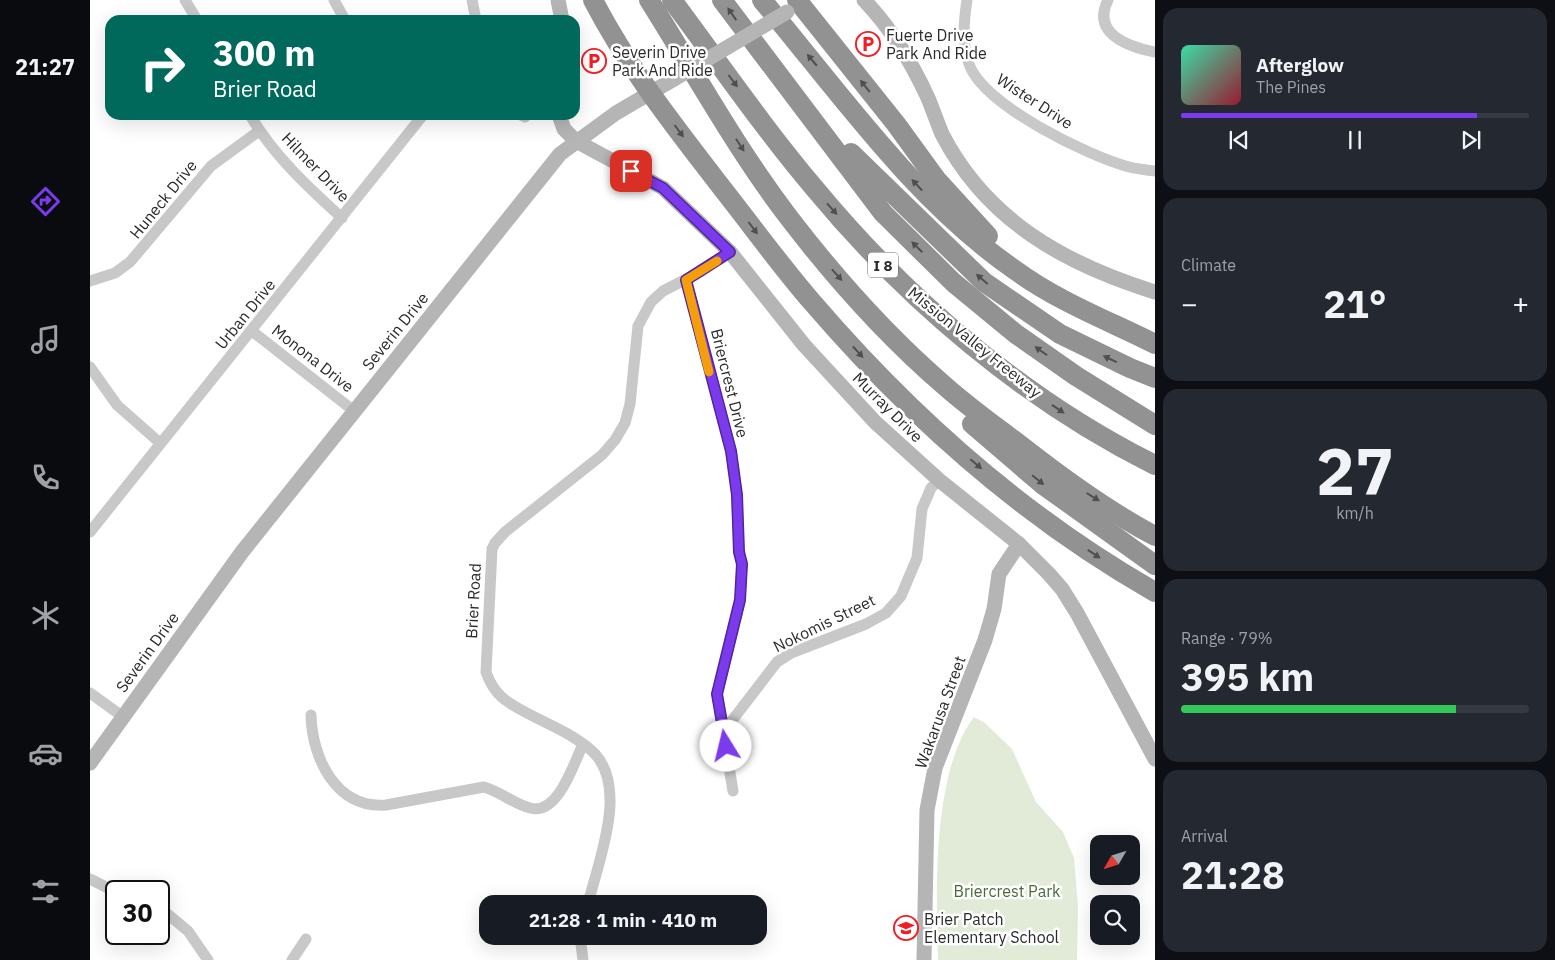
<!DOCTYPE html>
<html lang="en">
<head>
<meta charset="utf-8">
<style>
	body { margin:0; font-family:"IBM Plex Sans",sans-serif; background:#242831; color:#f1f3f6; height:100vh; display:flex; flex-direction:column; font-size:19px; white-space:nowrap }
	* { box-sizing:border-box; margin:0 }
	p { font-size:16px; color:#9ea1a6 }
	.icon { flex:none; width:28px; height:28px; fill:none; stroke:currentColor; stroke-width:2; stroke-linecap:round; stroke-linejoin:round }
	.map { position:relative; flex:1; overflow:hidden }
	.details { display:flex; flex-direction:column; gap:8px; padding:8px; background:#0d0f14; width:400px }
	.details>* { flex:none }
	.guide { position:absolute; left:15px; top:15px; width:475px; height:105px; border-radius:15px; box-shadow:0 5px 20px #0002; background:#00695c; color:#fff; overflow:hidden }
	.needle { width:32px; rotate:231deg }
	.fabs { position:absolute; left:1000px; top:835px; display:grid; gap:10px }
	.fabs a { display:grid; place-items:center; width:50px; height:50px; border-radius:10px; background:#171b24; box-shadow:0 5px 20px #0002; font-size:25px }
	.speed { position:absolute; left:15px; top:880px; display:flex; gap:10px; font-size:25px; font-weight:700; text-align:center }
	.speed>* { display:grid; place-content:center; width:65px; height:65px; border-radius:50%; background:#171b24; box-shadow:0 5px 20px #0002; line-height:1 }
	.speed .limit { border:2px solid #111; border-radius:8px; background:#fff; color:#111 }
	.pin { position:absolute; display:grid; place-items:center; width:42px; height:42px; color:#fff; margin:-21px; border-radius:10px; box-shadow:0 2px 8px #0006 }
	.me { position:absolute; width:55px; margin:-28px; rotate:351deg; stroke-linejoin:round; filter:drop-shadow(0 0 4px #0008) }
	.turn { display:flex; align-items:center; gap:18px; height:105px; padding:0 25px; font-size:22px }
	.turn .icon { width:65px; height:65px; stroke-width:2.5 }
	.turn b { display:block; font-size:35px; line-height:42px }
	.big { font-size:38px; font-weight:800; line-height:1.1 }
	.details .widget { flex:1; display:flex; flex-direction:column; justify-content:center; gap:8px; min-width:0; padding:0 18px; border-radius:15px; background:#242831 }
	.details .dial { align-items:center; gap:0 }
	.dial b { font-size:65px; line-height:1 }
	.song { display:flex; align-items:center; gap:15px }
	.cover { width:60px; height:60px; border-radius:8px; background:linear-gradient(135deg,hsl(160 70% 55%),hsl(350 70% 35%)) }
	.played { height:5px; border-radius:2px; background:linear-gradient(90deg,#7c3aed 85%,#363941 85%) }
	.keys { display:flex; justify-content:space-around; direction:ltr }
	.heat { display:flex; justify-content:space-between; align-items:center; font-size:28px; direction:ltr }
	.charge { height:8px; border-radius:4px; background:linear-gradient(90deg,#34c759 79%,#363941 0) }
	.trip { position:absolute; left:389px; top:895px; width:288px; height:50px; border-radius:15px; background:#171b24; box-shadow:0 5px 20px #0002; font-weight:800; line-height:50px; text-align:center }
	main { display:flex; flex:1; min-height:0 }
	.menu { display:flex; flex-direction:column; width:90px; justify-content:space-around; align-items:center; background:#090b0e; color:#9ea1a6 }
	.menu .icon { width:35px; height:35px }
	.menu .active { color:#7c3aed }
	.menu b { font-size:22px; color:#f1f3f6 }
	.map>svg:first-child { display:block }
	.green { fill:#e1ebd7 }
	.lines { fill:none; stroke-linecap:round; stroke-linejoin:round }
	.street { stroke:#c8c8c8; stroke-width:11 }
	.secondary { stroke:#b5b5b5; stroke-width:15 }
	.highway { stroke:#929292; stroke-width:20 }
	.secondary-bridge { stroke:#b5b5b5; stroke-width:15 }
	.oneway { fill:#4f4f4f }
	.route-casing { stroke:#51269a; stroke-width:12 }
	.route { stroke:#7c3aed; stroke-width:9 }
	.slow { stroke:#f59e0b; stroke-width:9 }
	.labels { text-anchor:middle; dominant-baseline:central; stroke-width:5; stroke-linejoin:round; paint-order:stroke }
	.shield { fill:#fff; stroke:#6b6b6b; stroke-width:1 }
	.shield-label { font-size:15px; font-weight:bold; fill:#2b2b2b }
	.poi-label { font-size:16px; fill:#2b2b2b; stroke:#fff; text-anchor:start }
	.street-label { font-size:16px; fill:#2b2b2b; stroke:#fff }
	.park-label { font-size:16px; fill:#4c6a36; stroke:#fff }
</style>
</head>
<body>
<main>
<nav class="menu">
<b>21:27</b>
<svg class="icon active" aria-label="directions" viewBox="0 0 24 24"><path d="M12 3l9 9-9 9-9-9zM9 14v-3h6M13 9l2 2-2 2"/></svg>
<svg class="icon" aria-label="music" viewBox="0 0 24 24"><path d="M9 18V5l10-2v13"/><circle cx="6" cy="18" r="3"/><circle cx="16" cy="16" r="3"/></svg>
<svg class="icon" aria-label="phone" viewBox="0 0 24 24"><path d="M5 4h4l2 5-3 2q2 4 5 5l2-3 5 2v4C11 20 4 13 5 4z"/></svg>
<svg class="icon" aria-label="climate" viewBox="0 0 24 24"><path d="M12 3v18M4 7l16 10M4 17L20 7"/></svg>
<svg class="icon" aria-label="car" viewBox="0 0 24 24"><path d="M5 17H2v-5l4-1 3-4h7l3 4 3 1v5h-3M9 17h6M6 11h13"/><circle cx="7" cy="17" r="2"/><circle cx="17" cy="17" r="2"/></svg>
<svg class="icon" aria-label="filters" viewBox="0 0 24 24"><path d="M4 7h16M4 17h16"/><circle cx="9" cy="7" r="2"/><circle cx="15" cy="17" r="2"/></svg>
</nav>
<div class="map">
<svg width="1065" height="960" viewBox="0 0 1065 960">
	<rect width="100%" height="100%" fill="#fff"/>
	<path class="green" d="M884 717 895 723 922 749 946 802 973 832 984 858 988 907 987 960H848C846 892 842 772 884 717Z"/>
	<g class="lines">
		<g class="street">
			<path d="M95 0 107 20"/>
			<path d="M244 0 255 20"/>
			<path d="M382 0 386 20"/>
			<path d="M877 0C874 19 872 46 879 64 893 105 998 156 1039 167 1047 169 1056 170 1065 171"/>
			<path d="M1018 0C1001 34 1039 47 1065 52"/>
			<path d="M160 115C183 155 219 188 252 218"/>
			<path d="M431 115 435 117"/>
			<path d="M596 280 641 451 647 495 649 552 652 564 650 601 627 694 643 791"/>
			<path d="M0 281 25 273 40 262 121 166 169 131"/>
			<path d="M162 331 264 411"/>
			<path d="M0 367 27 405 70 443"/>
			<path d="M0 532 333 115"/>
			<path d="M0 693 32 716"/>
			<path d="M221 715C222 758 246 809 296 805L394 787C411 792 424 804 440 808 468 816 484 763 493 744"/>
			<path d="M634 731 687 662 701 653 776 624 796 613 811 596 827 558 832 509 841 488 849 480"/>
			<path d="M0 879 26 892"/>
			<path d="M498 904C508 862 538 790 505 754 488 736 459 725 437 713 416 702 404 695 396 672L402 549 405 543 415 532 512 455 525 440 535 423 540 404 548 326 561 302 573 291 612 271 640 252"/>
			<path d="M69 907 98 931 118 960"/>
			<path d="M490 936 493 960"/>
			<path d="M202 960 216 939"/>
		</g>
		<g class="secondary">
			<path d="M468 0 472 20"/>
			<path d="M774 0C801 28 822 63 838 98 843 110 847 122 852 134 897 221 975 264 1065 292"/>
			<path d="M469 115 474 129 486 141 573 188 640 252 714 345 785 422 849 480 929 544 959 574 972 589 987 613 1065 759"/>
			<path d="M0 763 152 552 470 154 526 113 584 79"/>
			<path d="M834 960 837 810 845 768 895 640 904 609 909 574 929 544"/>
		</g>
		<g class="highway">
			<path d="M503 0C538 68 586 128 632 188 662 226 690 265 722 302 819 415 935 518 1065 592"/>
			<path d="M559 0C605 73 647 150 700 219 746 279 799 338 856 387 881 409 908 428 934 448 975 480 1019 512 1065 536"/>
			<path d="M582 0C629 63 675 130 726 190 818 301 936 401 1065 465"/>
			<path d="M632 0 793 213 864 283 926 334 986 376 1065 425"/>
			<path d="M672 0C750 93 825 201 925 270 969 302 1017 320 1065 344"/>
			<path d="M707 0 806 124 846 179 898 236"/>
			<path d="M761 153 894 282 970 334 1040 368 1065 378"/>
			<path d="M882 424 952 484 1065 565"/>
		</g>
		<path class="secondary-bridge" d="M584 79 697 12"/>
	</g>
	<defs><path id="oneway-solid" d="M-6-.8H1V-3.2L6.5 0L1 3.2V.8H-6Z" transform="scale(1.25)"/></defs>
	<g class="oneway">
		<use href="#oneway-solid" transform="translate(642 14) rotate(-125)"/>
		<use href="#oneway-solid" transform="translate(722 60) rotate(-130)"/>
		<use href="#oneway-solid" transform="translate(643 81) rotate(53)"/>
		<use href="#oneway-solid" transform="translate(775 86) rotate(-129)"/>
		<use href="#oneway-solid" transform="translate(589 131) rotate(53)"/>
		<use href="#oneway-solid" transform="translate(650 145) rotate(57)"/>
		<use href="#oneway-solid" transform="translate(827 185) rotate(-133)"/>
		<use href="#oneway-solid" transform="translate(742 209) rotate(48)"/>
		<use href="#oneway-solid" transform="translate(663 228) rotate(53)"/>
		<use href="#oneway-solid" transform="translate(827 247) rotate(-135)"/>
		<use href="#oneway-solid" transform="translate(747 275) rotate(48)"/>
		<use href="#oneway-solid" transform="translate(892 279) rotate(-139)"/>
		<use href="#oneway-solid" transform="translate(951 351) rotate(-145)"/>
		<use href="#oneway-solid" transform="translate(768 352) rotate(47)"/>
		<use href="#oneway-solid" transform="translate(1020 359) rotate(-155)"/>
		<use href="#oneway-solid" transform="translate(968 409) rotate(34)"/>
		<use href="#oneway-solid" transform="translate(886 464) rotate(40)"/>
		<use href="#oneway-solid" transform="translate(948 480) rotate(39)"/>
		<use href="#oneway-solid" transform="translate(1003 497) rotate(32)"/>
		<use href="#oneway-solid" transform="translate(1004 554) rotate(34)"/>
	</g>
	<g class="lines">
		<defs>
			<path id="route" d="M541 171 573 188 640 252 596 280 641 451 647 495 649 552 652 564 650 600 627 694 636 746"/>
		</defs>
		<use href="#route" class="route-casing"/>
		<use href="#route" class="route"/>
		<path class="slow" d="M619 372 596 280 627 261"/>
	</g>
	<defs>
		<symbol id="parking-ring" viewBox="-11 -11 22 22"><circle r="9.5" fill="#fff" stroke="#f31d25" stroke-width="1.5"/><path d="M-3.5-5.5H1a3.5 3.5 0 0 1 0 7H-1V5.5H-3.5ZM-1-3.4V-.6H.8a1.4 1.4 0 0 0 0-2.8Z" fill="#f31d25"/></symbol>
		<symbol id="school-ring" viewBox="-11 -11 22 22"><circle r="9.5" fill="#fff" stroke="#f31d25" stroke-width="1.5"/><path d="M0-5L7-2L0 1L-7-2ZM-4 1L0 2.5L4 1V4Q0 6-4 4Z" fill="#f31d25"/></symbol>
	</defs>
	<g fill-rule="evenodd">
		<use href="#parking-ring" x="764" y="30" width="28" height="28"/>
		<use href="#parking-ring" x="490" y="47" width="28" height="28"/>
		<use href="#school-ring" x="802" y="914" width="28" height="28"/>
	</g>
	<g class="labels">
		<rect class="shield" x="778" y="252.5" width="30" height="25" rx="4"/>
		<g class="shield-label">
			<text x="793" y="265">I 8</text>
		</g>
		<g class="poi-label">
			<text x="796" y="35">Fuerte Drive<tspan x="796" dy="18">Park And Ride</tspan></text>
			<text x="522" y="52">Severin Drive<tspan x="522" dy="18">Park And Ride</tspan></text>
			<text x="834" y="919">Brier Patch<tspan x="834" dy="18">Elementary School</tspan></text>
		</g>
		<g class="street-label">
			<text transform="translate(945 101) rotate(33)">Wister Drive</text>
			<text transform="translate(226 167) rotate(46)">Hilmer Drive</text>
			<text transform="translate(73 199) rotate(-51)">Huneck Drive</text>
			<text transform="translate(155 314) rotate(-51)">Urban Drive</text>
			<text transform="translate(305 331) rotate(-51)">Severin Drive</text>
			<text transform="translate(885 342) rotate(39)">Mission Valley Freeway</text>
			<text transform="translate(223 358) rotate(38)">Monona Drive</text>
			<text transform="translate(640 383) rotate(76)">Briercrest Drive</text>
			<text transform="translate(798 407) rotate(45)">Murray Drive</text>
			<text transform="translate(383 601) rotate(-87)">Brier Road</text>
			<text transform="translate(734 623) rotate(-26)">Nokomis Street</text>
			<text transform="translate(57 652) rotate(-54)">Severin Drive</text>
			<text transform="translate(850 712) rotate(-70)">Wakarusa Street</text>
		</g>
		<g class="park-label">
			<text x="917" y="891">Briercrest Park</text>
		</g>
	</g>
</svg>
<div class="fabs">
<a><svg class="needle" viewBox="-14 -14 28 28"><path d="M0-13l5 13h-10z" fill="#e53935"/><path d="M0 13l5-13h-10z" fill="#9ea1a6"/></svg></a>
<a><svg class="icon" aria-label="search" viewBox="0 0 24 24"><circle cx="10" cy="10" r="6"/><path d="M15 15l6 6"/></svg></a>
</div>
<div class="speed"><div class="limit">30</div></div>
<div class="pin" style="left:541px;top:171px;background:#d93025"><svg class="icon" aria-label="arrive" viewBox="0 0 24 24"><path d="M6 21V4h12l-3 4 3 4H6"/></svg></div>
<svg class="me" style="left:636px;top:746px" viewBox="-20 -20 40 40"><circle r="19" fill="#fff"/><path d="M0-13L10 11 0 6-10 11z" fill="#7c3aed"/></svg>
<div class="trip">21:28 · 1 min · 410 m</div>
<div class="guide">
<div class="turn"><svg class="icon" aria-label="right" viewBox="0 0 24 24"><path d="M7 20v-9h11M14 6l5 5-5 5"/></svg><div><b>300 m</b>Brier Road</div></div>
</div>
</div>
<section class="details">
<div class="widget">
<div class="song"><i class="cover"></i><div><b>Afterglow</b><p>The Pines</p></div></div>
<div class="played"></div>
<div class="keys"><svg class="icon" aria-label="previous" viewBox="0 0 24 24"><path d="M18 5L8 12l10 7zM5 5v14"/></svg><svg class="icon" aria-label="pause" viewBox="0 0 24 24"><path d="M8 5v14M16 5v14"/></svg><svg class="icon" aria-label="next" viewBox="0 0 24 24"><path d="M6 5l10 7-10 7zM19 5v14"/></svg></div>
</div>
<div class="widget"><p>Climate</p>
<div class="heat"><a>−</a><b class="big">21°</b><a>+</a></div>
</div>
<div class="widget dial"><b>27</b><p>km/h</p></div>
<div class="widget"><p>Range · 79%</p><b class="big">395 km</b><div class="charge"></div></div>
<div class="widget"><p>Arrival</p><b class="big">21:28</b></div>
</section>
</main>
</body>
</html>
